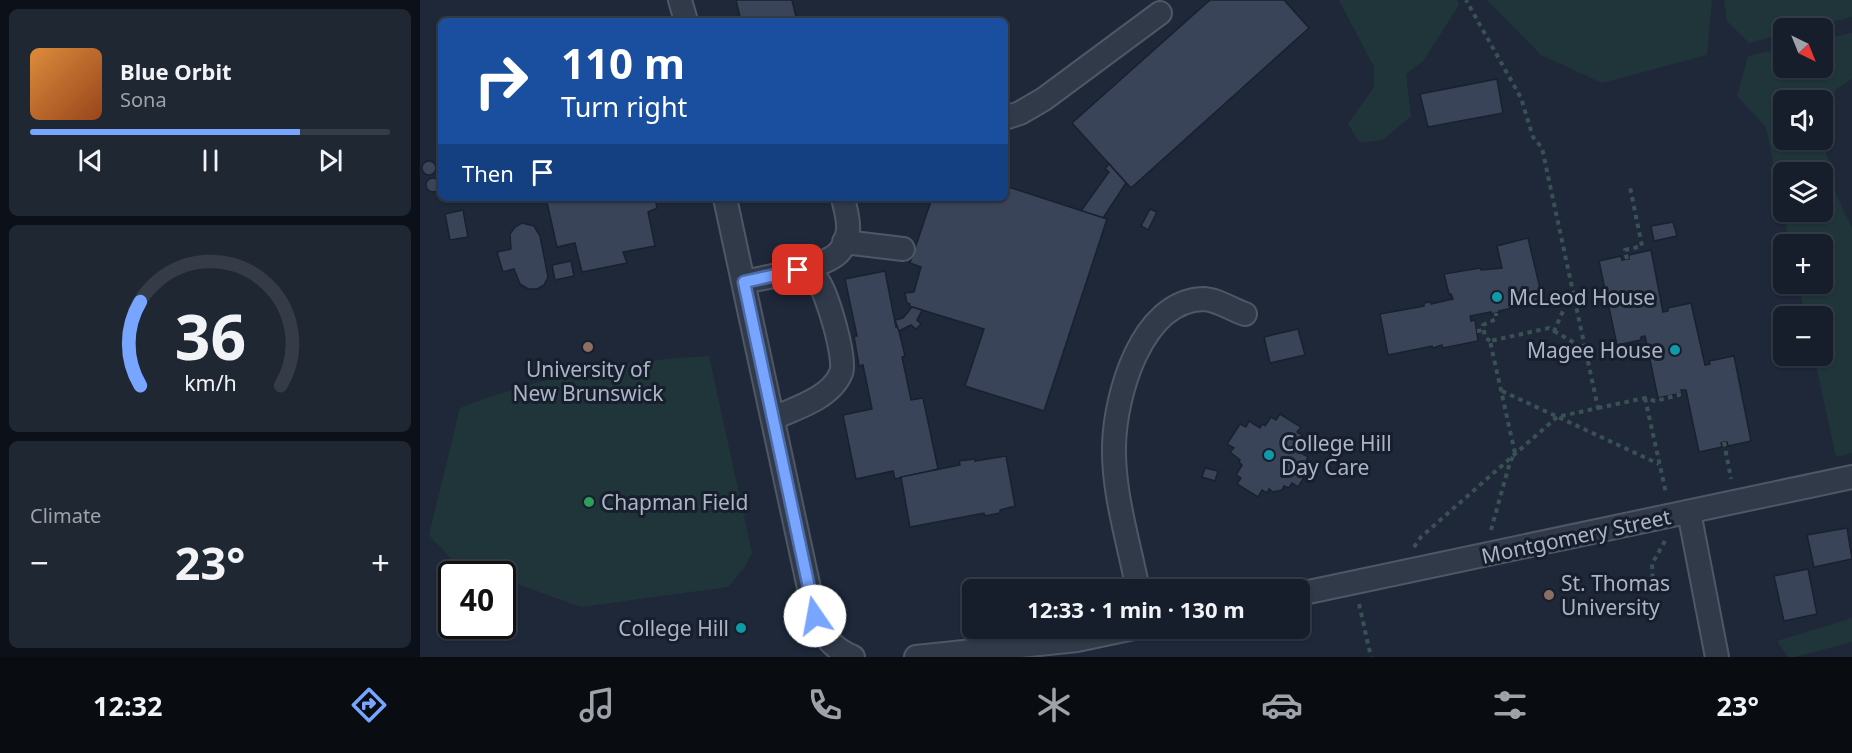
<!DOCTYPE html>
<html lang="en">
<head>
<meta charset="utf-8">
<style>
	body { margin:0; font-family:"Noto Sans",sans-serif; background:#1f2733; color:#f1f3f6; height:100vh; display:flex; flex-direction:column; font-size:22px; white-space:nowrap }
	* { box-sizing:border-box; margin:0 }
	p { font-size:20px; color:#9ea2a9 }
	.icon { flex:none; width:33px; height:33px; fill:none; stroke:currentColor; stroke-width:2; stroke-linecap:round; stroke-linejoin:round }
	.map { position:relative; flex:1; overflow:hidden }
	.details { display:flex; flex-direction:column; gap:9px; padding:9px; background:#0c1018; width:420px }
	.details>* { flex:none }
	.banner { position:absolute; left:18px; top:18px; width:570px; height:183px; border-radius:9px; box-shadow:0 2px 4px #0004,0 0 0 2px #353c47; background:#1a4fa0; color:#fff; overflow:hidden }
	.needle { width:39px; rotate:137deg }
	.fabs { position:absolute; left:1353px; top:18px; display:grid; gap:12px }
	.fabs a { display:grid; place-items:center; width:60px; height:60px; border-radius:9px; background:#161e2b; box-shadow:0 2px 4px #0004,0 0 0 2px #353c47; font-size:30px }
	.speed { position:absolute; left:18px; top:561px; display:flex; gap:12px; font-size:30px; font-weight:700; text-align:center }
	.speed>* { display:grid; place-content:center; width:78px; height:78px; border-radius:50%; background:#161e2b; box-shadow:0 2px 4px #0004,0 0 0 2px #353c47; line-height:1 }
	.speed .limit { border:3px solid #111; border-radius:9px; background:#fff; color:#111 }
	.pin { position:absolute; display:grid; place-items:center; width:51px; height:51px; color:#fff; margin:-26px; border-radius:12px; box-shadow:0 3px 9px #0006 }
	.me { position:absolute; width:66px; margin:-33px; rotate:348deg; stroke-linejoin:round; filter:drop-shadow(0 0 4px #0008) }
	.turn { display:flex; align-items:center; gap:21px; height:126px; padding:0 24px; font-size:27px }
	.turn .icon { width:78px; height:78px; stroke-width:2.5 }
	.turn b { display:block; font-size:42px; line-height:51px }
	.then { display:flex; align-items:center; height:57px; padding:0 24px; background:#0003; gap:12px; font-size:22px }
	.big { font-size:45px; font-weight:700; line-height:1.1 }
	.details .widget { flex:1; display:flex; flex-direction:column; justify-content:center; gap:9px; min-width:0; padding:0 21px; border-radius:9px; background:#1f2733 }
	.details .dial { align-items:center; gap:0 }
	.dial svg { height:156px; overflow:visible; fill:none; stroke:#353c47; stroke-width:7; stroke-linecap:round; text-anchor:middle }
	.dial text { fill:#f1f3f6; stroke:none }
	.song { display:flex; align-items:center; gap:18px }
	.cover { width:72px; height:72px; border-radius:9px; background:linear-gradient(135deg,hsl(30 70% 55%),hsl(20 70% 35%)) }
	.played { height:6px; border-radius:3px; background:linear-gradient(90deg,#77a5ff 75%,#353c47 75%) }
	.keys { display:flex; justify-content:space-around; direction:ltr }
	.heat { display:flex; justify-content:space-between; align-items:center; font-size:33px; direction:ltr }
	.trip { position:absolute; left:542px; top:579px; width:348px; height:60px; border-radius:9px; background:#161e2b; box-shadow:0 2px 4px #0004,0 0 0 2px #353c47; font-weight:700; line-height:60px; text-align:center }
	.tab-bar { display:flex; height:96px; justify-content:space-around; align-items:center; background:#090c11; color:#9ea2a9 }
	.tab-bar .icon { width:42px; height:42px }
	.tab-bar .on { color:#77a5ff }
	.tab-bar b { font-size:27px; color:#f1f3f6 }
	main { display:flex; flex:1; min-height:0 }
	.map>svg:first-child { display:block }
	.green { fill:#20353a; fill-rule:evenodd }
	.building { fill:#394459; stroke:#19212f; stroke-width:1.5 }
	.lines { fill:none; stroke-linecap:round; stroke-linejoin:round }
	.minor-casing { stroke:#4f5767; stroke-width:26 }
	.path { stroke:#3a5154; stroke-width:4; stroke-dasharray:4.5 4.5; stroke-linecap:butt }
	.minor { stroke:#313a49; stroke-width:22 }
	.route-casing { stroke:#4d6ba6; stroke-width:15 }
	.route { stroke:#77a5ff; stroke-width:10 }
	.culture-dot { fill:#0f9aa8; stroke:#171f2d; stroke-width:2 }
	.education-dot { fill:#8d6e63; stroke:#171f2d; stroke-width:2 }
	.leisure-dot { fill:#2e9e5b; stroke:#171f2d; stroke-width:2 }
	.labels { text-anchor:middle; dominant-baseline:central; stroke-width:6; stroke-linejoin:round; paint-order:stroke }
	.poi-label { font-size:21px; fill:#abb4c6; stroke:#171f2d; text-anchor:start }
	.street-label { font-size:21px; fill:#abb4c6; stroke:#171f2d }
</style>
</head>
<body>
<main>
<section class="details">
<div class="widget">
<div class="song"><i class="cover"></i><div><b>Blue Orbit</b><p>Sona</p></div></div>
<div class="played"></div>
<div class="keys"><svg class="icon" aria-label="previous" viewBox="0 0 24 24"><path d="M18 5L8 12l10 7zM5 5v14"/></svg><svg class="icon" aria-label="pause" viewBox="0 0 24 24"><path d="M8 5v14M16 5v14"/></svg><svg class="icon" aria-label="next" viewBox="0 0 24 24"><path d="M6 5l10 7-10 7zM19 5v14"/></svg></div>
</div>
<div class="widget dial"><svg viewBox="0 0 100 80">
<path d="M14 69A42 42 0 1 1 86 69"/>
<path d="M14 69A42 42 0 0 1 14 26" stroke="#77a5ff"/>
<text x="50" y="56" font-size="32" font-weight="700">36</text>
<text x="50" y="72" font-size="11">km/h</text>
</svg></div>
<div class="widget"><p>Climate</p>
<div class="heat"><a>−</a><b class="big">23°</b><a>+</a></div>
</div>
</section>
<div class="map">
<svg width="1432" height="657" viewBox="0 0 1432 657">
	<rect width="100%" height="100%" fill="#1e2839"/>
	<g class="green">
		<path d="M919 0H1037L1039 5 1003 61 986 74 991 116 963 140 940 143 928 124 954 87V67Z"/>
		<path d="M1067 0H1292L1287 55 1182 83 1121 55Z"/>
		<path d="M1304 0H1432V17L1387 28H1364L1363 34 1329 43 1307 21Z"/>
		<path d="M1432 33V79L1416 89 1403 119 1402 100H1364V140H1402L1411 168 1414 190 1432 228V453L1416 457 1394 356H1402V316H1386L1378 284H1402V244H1370L1346 127 1317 96 1328 56 1363 48 1364 68H1402L1403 39ZM1364 172H1402V212H1364Z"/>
		<path d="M289 356 332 553 324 568 308 587 161 607 83 579 82 574H69L34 562 9 535 40 408C118 377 205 360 289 356Z"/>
		<path d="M1432 618V642L1375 657H1368L1357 641Z"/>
	</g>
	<g class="building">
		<path d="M316 0H372L377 21H321Z"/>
		<path d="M790 0H864L889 28 711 188 652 123Z"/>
		<path d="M1077 79 1083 113 1008 127 1000 94Z"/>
		<circle cx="9" cy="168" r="7"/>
		<path d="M689 164 706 183 683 218 661 211 689 172 685 169Z"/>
		<circle cx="13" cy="185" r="7"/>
		<path d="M585 186 687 219 624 411 545 386 564 329 489 306 490 304 487 303 485 293 494 292 501 267 490 263 512 198H585Z"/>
		<path d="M126 198H235L237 208 228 212 235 246 203 252 207 263 162 272 155 243 137 247Z"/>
		<path d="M730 209 737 212 728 230 721 226Z"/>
		<path d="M43 210 48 237 30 240 25 214Z"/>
		<path d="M1253 222 1257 236 1234 241 1231 226Z"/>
		<path d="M102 223 114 226 120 236 128 277 124 285 117 289H108L100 284 94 269 83 272 77 252 91 249 90 234 95 227Z"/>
		<path d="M1108 238 1123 301 1079 311 1080 312 1076 313 1071 314V312L1050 316 1051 321 1055 320 1058 341 1023 348 1022 345 1013 348 1012 346 968 355 960 314 1004 306V303L1011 302V304L1033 299 1031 294H1029L1024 274 1060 268 1061 270 1082 268 1077 246Z"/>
		<path d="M1366 242 1367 244H1364V253L1357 254 1355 244Z"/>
		<path d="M1231 250 1243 312 1248 311V308L1271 303 1285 365 1290 364 1289 361 1314 356 1331 441 1308 446 1307 442H1304L1301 443 1302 447 1279 452 1266 390H1261L1262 393 1238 398 1225 336 1221 337V340L1197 345 1179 261 1201 256 1202 260 1207 259H1209V255Z"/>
		<path d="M151 261 154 276 135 280 132 265Z"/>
		<path d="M465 271 476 327H478L485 356 482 357 491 400 503 398 518 469 475 479 473 471 436 479 423 415 452 409 443 365 439 366 434 336H437L425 279Z"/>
		<path d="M492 307 502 310 497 320 501 324 496 329 491 325 479 331 475 320 483 318Z"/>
		<path d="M878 329 885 355 850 363 844 337Z"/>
		<path d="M860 414 881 427 877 432 882 435 874 449 888 457 885 463 891 466 878 487 872 483 869 488 864 486 862 490 853 492 849 489 847 493 842 490 838 497 817 484 821 478 816 475 822 465 819 462 820 460 810 452 814 448 807 444 820 424 826 427 829 421 840 428 842 424 845 426 851 417 856 420Z"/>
		<path d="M586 456 595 506 580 510V513L565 516 564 513 490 527 481 477 540 465 539 461 555 459V461Z"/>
		<path d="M785 468 798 471 795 481 782 477Z"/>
		<path d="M1427 528 1432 559 1394 567 1387 535Z"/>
		<path d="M1388 569 1397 614 1364 621 1354 576Z"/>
	</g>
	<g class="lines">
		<defs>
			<g id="minor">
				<path d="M260 0 266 21"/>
				<path d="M585 118 600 113 624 99 740 13"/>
				<path d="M305 198 395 616C404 637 412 648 433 657"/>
				<path d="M424 242 483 249"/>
				<path d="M324 282C345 277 407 268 420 251 424 246 427 237 428 230 429 219 425 208 423 198"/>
				<path d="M354 418C376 408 411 398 421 373 427 360 407 293 398 281 392 274 386 272 378 270"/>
				<path d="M1269 512 1297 657"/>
				<path d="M718 590C709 543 693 494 694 446 695 396 721 301 783 299 796 299 813 310 825 314"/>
				<path d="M879 594 1432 477"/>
				<path d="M496 657 657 640 714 628"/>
			</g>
		</defs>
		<use href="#minor" class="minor-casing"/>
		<g class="path">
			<path d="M1207 259 1205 250 1222 246 1210 187"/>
			<path d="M1057 331 1064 330"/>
			<path d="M1134 331 1167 350"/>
			<path d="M1070 341 1065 337 1063 325 1076 319V313"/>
			<path d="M1082 391 1239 464"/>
			<path d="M1225 398 1246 493"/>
			<path d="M1178 408 1225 398 1235 401 1259 395V393"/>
			<path d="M1304 442 1311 479"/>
			<path d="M1071 530 1090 462 1095 453 1070 341 1129 328 1134 331 1152 291"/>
			<path d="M994 547 1001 537 1137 417 1178 408 1122 148 1113 137 1101 98 1046 0"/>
			<path d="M1233 587 1232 564 1245 541"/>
			<path d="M939 604 951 657"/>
		</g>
		<use href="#minor" class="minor"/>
	</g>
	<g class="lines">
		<defs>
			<path id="route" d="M378 270 324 282 395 616"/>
		</defs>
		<use href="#route" class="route-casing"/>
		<use href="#route" class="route"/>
	</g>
	<g class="culture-dot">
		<circle cx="1077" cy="297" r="6"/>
		<circle cx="1255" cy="350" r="6"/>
		<circle cx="849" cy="455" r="6"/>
		<circle cx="321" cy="628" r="6"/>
	</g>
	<g class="education-dot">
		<circle cx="168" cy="347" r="6"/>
		<circle cx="1129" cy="595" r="6"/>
	</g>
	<circle class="leisure-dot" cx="169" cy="502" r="6"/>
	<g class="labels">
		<g class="poi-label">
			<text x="1089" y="297">McLeod House</text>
			<text x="1243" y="350" text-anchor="end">Magee House</text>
			<text x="168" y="369" text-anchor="middle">University of<tspan x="168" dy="24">New Brunswick</tspan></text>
			<text x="861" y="443">College Hill<tspan x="861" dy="24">Day Care</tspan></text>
			<text x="181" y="502">Chapman Field</text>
			<text x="1141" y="583">St. Thomas<tspan x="1141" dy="24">University</tspan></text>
			<text x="309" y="628" text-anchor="end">College Hill</text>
		</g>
		<g class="street-label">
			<text transform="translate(1156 536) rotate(-12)">Montgomery Street</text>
		</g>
	</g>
</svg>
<div class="fabs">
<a><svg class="needle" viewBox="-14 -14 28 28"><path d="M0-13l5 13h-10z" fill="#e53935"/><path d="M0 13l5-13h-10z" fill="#9ea2a9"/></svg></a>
<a><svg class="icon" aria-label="sound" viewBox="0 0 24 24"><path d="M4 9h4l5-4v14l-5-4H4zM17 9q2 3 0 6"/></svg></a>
<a><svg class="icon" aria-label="layers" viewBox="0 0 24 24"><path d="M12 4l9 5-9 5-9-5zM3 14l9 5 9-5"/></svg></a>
<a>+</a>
<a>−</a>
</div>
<div class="speed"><div class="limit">40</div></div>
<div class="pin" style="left:378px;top:270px;background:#d93025"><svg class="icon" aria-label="arrive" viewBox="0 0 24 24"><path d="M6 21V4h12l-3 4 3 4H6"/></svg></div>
<svg class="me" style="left:395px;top:616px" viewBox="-20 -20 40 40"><circle r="19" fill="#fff"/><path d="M0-13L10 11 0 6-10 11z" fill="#77a5ff"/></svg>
<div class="trip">12:33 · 1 min · 130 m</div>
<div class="banner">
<div class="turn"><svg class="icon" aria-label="right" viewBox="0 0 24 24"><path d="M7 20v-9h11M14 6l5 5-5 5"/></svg><div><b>110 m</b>Turn right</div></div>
<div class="then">Then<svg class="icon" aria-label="arrive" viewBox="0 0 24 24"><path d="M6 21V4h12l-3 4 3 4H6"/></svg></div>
</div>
</div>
</main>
<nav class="tab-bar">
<b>12:32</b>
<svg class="icon on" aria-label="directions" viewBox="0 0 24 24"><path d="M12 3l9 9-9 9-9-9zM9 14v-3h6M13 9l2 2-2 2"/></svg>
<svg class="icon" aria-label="music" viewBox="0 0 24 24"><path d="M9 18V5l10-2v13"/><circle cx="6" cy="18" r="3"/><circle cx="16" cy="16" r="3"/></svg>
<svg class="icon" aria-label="phone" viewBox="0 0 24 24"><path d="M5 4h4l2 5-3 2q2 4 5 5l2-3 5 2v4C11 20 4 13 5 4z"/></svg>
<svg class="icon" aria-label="climate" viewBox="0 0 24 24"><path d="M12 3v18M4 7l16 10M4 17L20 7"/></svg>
<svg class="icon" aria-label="car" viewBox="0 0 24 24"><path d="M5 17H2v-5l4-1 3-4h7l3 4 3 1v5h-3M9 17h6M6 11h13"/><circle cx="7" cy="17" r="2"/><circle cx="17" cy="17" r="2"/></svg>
<svg class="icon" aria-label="filters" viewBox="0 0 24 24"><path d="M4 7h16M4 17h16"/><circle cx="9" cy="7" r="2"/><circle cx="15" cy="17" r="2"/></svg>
<b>23°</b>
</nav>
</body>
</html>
